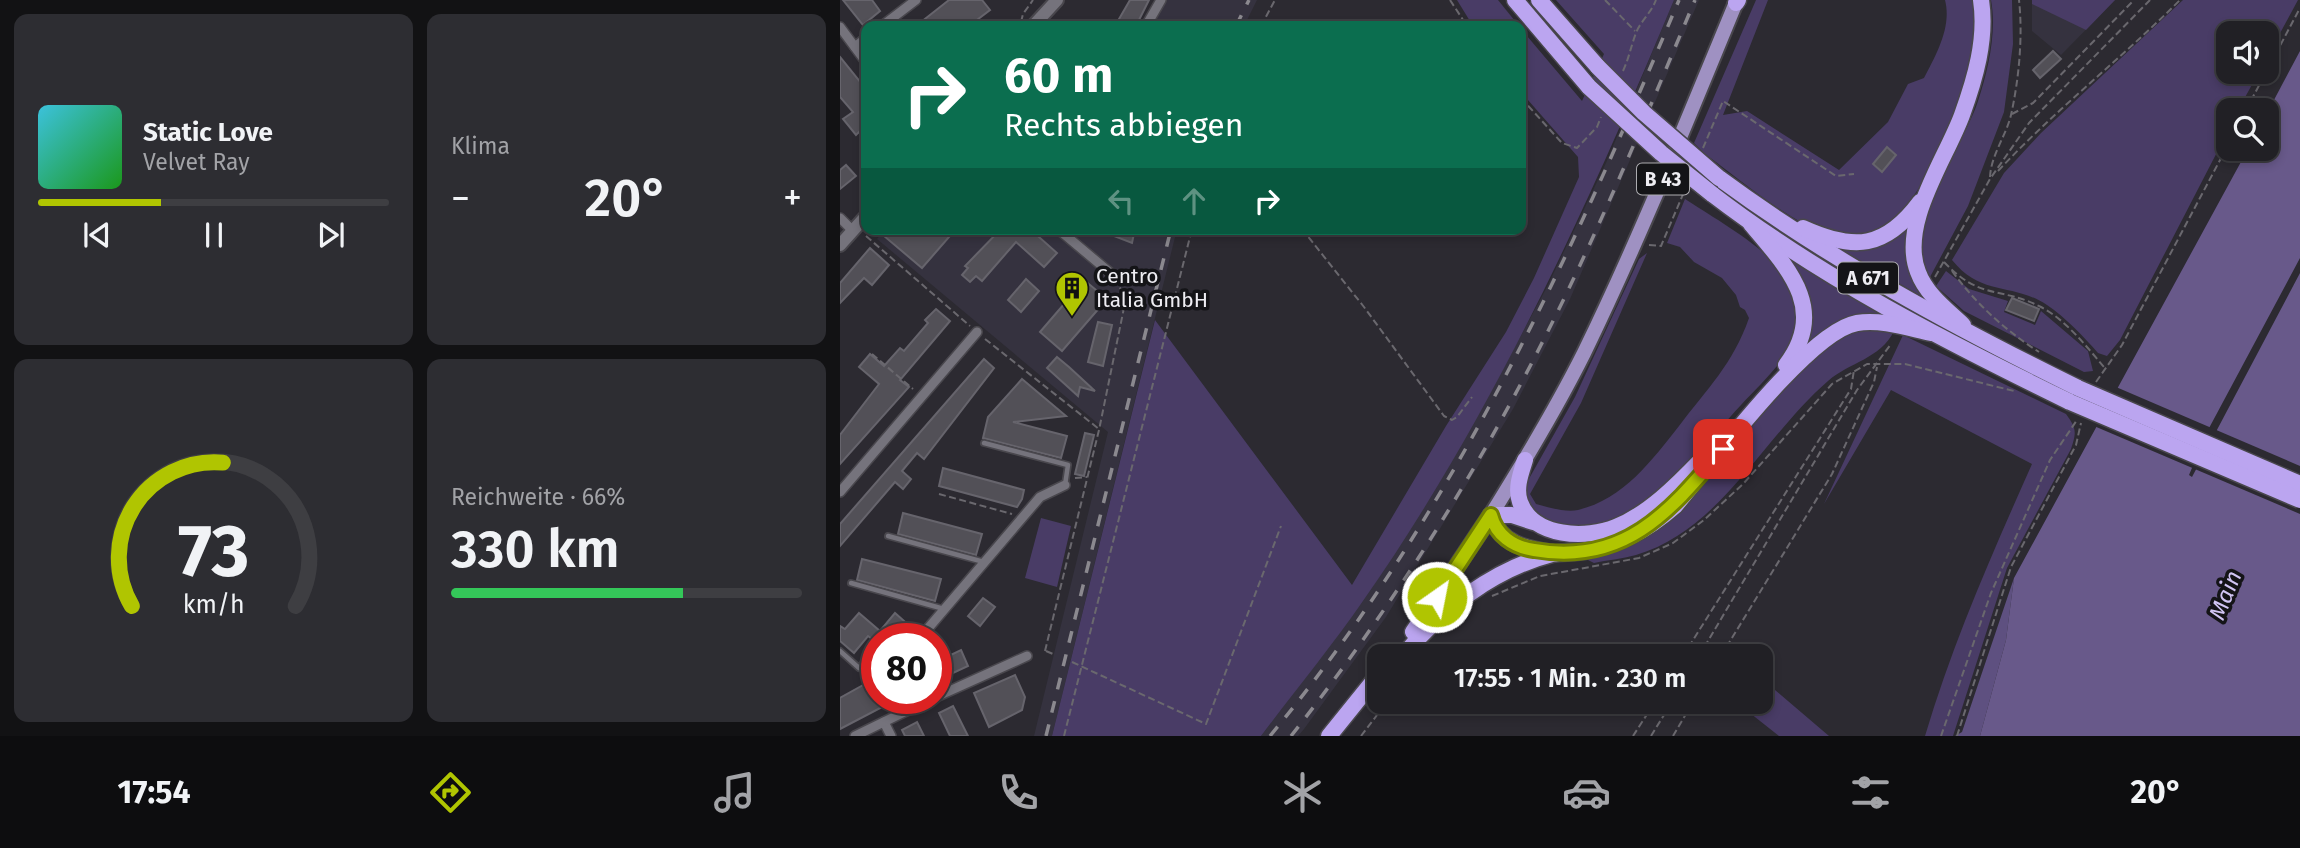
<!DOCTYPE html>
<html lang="de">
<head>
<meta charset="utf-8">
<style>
	body { margin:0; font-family:"Fira Sans",sans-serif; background:#2d2d32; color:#f1f3f6; height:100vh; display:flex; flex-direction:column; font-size:26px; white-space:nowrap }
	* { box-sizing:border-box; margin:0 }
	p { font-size:23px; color:#a2a3a7 }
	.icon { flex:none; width:38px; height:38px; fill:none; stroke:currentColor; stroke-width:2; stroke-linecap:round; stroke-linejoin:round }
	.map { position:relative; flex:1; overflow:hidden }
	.drawer { display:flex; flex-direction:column; gap:14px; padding:14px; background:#121214; width:840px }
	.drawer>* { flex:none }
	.top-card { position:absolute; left:21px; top:21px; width:665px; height:214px; border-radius:14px; box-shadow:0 4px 10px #0003,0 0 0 2px #3e3e42; background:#0b6e4f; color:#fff; overflow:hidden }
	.tools { position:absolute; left:1376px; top:21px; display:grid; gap:14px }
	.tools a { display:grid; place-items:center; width:63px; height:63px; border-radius:14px; background:#212025; box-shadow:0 4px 10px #0003,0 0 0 2px #3e3e42; font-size:35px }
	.speed { position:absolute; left:21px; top:623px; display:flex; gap:14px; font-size:35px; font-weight:700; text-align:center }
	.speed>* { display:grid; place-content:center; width:91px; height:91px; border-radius:50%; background:#212025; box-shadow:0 4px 10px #0003,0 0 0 2px #3e3e42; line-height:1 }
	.speed .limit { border:10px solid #d22; background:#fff; color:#111 }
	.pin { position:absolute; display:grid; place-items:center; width:60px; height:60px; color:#fff; margin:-30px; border-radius:14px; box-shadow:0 4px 10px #0006 }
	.me { position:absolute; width:77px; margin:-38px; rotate:33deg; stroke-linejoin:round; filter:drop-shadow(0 0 5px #0008) }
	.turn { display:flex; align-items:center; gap:24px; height:147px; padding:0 28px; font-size:32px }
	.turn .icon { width:91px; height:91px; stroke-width:2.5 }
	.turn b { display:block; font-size:49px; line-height:60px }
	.lanes { display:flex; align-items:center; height:66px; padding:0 28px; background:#0003; justify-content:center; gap:35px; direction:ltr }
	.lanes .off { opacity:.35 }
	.big { font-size:52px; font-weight:600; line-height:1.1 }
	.drawer .widget { flex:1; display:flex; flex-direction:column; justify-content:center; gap:10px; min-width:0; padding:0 24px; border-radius:14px; background:#2d2d32 }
	.drawer .dial { align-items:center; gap:0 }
	.dial svg { height:182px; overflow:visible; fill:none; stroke:#3e3e42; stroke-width:7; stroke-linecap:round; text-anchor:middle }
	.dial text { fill:#f1f3f6; stroke:none }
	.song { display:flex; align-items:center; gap:21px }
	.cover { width:84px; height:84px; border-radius:10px; background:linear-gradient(135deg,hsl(190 70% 55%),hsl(120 70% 35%)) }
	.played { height:7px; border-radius:4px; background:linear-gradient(90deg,#b0c501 35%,#3e3e42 35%) }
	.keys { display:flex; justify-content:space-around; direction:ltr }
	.heat { display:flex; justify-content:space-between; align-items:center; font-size:38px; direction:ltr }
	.charge { height:10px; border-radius:5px; background:linear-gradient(90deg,#34c759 66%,#3e3e42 0) }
	.drawer .tiles { flex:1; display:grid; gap:14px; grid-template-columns:repeat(2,1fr) }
	.trip { position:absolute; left:527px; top:644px; width:406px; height:70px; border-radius:14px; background:#212025; box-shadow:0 4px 10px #0003,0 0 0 2px #3e3e42; font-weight:600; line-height:70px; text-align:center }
	.menu { display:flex; height:112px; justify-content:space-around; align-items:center; background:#0d0d0f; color:#a2a3a7 }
	.menu .icon { width:49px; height:49px }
	.menu .active { color:#b0c501 }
	.menu b { font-size:32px; color:#f1f3f6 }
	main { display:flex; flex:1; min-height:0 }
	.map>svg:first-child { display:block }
	.built { fill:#35323f }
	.green { fill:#493c66 }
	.forest { fill:#5e5080 }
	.water { fill:#68598a }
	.pier { fill:#2c2a31 }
	.building { fill:#525057; stroke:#66646c; stroke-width:2 }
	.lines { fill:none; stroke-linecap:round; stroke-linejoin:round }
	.lane-casing { stroke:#49474d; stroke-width:8 }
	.street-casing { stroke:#49474d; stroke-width:12 }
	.secondary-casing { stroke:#49474d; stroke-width:16 }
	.primary-casing { stroke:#49474d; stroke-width:18 }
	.highway-casing { stroke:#49474d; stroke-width:19 }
	.path { stroke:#6a686e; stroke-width:2; stroke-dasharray:7 3.5; stroke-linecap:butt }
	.lane { stroke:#75737c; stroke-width:4.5 }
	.street { stroke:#75737c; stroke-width:9 }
	.secondary { stroke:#75737c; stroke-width:12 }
	.primary { stroke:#9f91c2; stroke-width:14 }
	.highway { stroke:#bba5f0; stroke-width:16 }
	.rail { stroke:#8b898f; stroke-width:3.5; stroke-dasharray:12 12; stroke-linecap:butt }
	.highway-bridge-casing { stroke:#49474d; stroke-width:19; stroke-linecap:butt }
	.highway-bridge { stroke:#bba5f0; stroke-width:16 }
	.route-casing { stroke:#728001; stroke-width:18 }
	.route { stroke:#b0c501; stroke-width:12 }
	.labels { text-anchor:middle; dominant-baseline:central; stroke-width:7; stroke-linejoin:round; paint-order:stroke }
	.shield { fill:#141417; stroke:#adacb0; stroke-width:2 }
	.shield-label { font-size:19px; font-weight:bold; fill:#eeedf2 }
	.poi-label { font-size:21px; fill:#eeedf2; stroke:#141417; text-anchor:start }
	.water-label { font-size:23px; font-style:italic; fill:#d1c5f4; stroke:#141417 }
</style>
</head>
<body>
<main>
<section class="drawer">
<div class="tiles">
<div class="widget">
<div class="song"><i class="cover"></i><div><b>Static Love</b><p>Velvet Ray</p></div></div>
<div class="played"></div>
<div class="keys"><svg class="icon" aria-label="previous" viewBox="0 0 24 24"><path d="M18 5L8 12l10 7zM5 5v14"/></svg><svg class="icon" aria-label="pause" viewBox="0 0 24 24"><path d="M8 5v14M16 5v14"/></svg><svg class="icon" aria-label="next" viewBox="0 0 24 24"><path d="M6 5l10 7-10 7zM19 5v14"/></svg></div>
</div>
<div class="widget"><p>Klima</p>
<div class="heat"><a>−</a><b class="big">20°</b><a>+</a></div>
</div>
<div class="widget dial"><svg viewBox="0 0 100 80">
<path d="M14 69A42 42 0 1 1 86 69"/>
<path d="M14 69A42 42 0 0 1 54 6" stroke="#b0c501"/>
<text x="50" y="56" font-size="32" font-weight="700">73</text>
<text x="50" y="72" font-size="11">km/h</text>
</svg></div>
<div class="widget"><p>Reichweite · 66%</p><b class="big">330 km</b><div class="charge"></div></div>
</div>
</section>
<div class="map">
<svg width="1460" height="736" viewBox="0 0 1460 736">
	<rect width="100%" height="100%" fill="#2c2a31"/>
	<g class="built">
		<path d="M325 0H417L404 26H311Z"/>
		<path d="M834 0H859L730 299 673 409 546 617 464 729 458 736H421L523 601 595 490 650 393 707 287 766 163Z"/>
		<path d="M1192 0H1275L1221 55 1192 31Z"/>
		<path d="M46 229H337L212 736H194L268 432 37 239Z"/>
	</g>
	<g class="green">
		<path d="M617 0H658L679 26H633Z"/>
		<path d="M716 0H834C747 208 653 415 523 601 491 647 455 691 421 736H212L315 320 512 585 606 426 666 332 694 278 739 177 738 157 681 92V29L742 101 764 54Z"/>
		<path d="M916 0H928L883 115 907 111 999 170 1048 122 1068 84 1084 78C1096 55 1112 27 1105 0H1135C1135 17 1137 37 1134 53 1127 102 1071 242 1012 239 964 237 903 181 865 154L854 143Z"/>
		<path d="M1151 0H1172L1173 44 1164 112 1128 206 1090 277C1056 239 1125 143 1138 101 1148 71 1157 32 1151 0Z"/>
		<path d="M1192 0H1275L1246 30 1192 4Z"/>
		<path d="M1343 0H1458L1426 59V33H1388V72H1419L1398 110H1388V131L1280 340 1267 356 1258 353C1243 336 1226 318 1207 305 1172 282 1142 297 1112 260L1164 173 1201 133Z"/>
		<path d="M845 199C875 219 943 256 954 291 959 309 958 332 949 348 937 370 917 387 901 405 861 448 818 508 760 524 729 532 709 525 686 508V484L735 397 799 259 807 253 741 403 690 494 696 504C708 507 726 513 738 510 784 499 812 460 839 426 867 389 893 364 909 318L905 310 900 307 896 295 882 278 854 262 840 247 827 243Z"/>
		<path d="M1073 221 1088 300 990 244Z"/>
		<path d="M937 252 1043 316 990 327 957 355 967 330Z"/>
		<path d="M1106 271 1129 289 1168 301 1164 312 1195 325 1201 311 1248 351 1253 371 1244 372 1124 311 1096 286Z"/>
		<path d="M1019 329 1054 331C1040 359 1010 362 988 381 924 436 881 530 796 555 782 559 767 560 754 563L748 560 749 555 776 548 988 341Z"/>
		<path d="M1063 335 1226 414C1236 428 1237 431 1231 449L1167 568 1113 736H1085C1113 642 1152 554 1192 464L1051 390 984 504Z"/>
		<path d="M201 518 231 526 217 587 185 578Z"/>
		<path d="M921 678 989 736H939L896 702H920Z"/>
	</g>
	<path class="forest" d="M1174 578 1166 640 1140 736H1115L1122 732Z"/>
	<path class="water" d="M1460 51V258L1368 430 1349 475 1352 477 1460 273V736H1140L1166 640 1174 578 1408 149H1426V115Z"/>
	<path class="pier" d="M1276 387 1460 466V514L1254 426Z"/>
	<g class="building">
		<path d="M3 0H32L40 11 23 25Z"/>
		<path d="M109 0H142L150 10 129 26H76Z"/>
		<path d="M290 0H309L296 26H275Z"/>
		<path d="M1213 51 1221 59 1200 78 1193 70Z"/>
		<path d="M0 57 26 89V142L19 132 16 135 3 119 13 112 0 97Z"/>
		<path d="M1047 147 1056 155 1042 172 1033 164Z"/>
		<path d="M6 165 16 176 0 189V170Z"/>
		<path d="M50 229H116L82 268 44 236Z"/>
		<path d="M161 229H190L217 253 204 267 176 242 142 281 136 276 130 282 122 275 128 268 125 266Z"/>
		<path d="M256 229H295L292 243Z"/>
		<path d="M30 248 49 265 32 285 24 278 0 303V283Z"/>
		<path d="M238 275 267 299 222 351 200 332 225 303 219 297Z"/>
		<path d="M186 279 199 291 181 312 168 300Z"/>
		<path d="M1172 298 1199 309 1194 321 1166 310Z"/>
		<path d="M96 309 110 321 60 380 69 387 0 464V435L39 384 19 367 30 354 44 366 60 348 64 351 88 323 85 320Z"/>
		<path d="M258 322 272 325 263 366 248 362Z"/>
		<path d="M217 357 229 367 255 391 240 387 238 396 207 368Z"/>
		<path d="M144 359 154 368 84 459 77 453 62 471 71 479 63 489 55 482 0 546V524Z"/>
		<path d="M182 379 226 416 173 422 227 436 221 458 143 438 148 417Z"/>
		<path d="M245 433 254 435 244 476 235 474Z"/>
		<path d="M103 468 184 490 182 499 177 507 99 486Z"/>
		<path d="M63 513 142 534 136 555 58 534Z"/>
		<path d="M22 559 101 579 95 601 17 580Z"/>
		<path d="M143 598 155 607 140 626 128 616Z"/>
		<path d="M19 613 40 631 55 613 72 628 63 639H32L28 636 14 653 0 641V626L5 629Z"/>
		<path d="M121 650 128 666 96 681V662Z"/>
		<path d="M175 675 185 697 182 710 149 727 134 693Z"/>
		<path d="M34 679 37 698H43L46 705 0 729V698Z"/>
		<path d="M113 706 128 736H110L99 713Z"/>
		<path d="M77 722 84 736H65L62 730Z"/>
	</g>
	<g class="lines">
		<defs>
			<g id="lane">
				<path d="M144 443 228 465 225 485"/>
				<path d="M48 536 144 562"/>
				<path d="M11 583 104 609"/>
				<path d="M0 651 19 668 34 651 37 653"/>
			</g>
			<g id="street">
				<path d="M42 26 76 0"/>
				<path d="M306 26 321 0"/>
				<path d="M0 27 26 62"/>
				<path d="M15 47 26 38"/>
				<path d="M0 218 12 230"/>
				<path d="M218 229 274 276"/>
				<path d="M0 492 137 332"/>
				<path d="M79 639 200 497 225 485"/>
				<path d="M96 697 187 656"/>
				<path d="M61 698 67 710"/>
				<path d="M44 722 51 736"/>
				<path d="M15 736 93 698"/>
			</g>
			<g id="secondary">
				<path d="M193 26 217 0"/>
				<path d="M0 245 26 216"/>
			</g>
			<path id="primary" d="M651 515C684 462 716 409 744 353 800 238 848 118 897 0"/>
			<g id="highway">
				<path d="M675 0 749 87"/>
				<path d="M699 0 758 67"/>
				<path d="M896 3 898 0"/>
				<path d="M879 178C992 261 1112 326 1238 388"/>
				<path d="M872 194C983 279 1105 341 1230 402"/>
				<path d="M911 224C947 267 989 309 946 365"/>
				<path d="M963 228C1014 251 1045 249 1080 202"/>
				<path d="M1123 325C1106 309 1086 294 1078 272 1059 224 1106 159 1122 115 1135 79 1147 39 1141 0"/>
				<path d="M685 460C681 473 675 488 680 502 693 538 747 539 776 527 808 514 837 485 861 460"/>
				<path d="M651 515C659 544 686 549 712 553"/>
				<path d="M573 632 651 515H672L693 522"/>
				<path d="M563 656C600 610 654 569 712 554 722 552 734 553 744 551 779 546 809 529 835 506 870 465 969 331 1017 323 1041 319 1068 328 1091 333"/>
				<path d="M489 736 539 674"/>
			</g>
		</defs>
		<use href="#lane" class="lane-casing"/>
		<use href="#street" class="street-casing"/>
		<use href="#secondary" class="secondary-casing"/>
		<use href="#primary" class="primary-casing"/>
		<use href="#highway" class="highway-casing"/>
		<g class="path">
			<path d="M610 0 627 26"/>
			<path d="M765 0 795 31"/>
			<path d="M181 22 183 14 193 0"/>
			<path d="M421 26 435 0"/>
			<path d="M783 71C789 58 791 46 796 33 800 22 811 13 816 0"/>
			<path d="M681 98 722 143 737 148 757 127 761 117"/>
			<path d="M1406 110 1460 8"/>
			<path d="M1172 114 1193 103 1294 0"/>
			<path d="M863 148 883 101 996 176 1014 174"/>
			<path d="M1158 171C1215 110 1281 59 1340 0"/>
			<path d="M1150 177C1151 155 1166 136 1171 115 1179 79 1183 36 1179 0"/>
			<path d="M462 229 524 307 604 416 612 420 617 417 632 397"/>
			<path d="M26 236 130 326"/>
			<path d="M809 245 821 246 844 192"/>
			<path d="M1104 262C1141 301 1160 286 1201 307 1226 320 1246 346 1264 367"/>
			<path d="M1112 271C1136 304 1165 330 1199 352"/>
			<path d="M1095 277 1150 179 1189 123 1310 0"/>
			<path d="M145 339 259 429"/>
			<path d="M32 354 73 389"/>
			<path d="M1256 382 1282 345 1388 145"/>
			<path d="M235 478 247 477"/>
			<path d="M99 494 172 514"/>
			<path d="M652 596 700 576 799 558 833 543 864 520 903 484 992 384 1027 364H1065L1174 391"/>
			<path d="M205 651 259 430 286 298 279 286"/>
			<path d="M206 651 213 654"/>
			<path d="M843 656 1011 389 1014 370"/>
			<path d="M859 656 1017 390 1051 344"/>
			<path d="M881 656 992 474 1034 382 1037 367"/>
			<path d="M232 662 366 724 441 526"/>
			<path d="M224 736 352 229"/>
			<path d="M521 736 547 702"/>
			<path d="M793 736 815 702"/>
			<path d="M811 736 832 702"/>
			<path d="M833 736 853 702"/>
			<path d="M1101 736 1151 593 1210 460 1237 420"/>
			<path d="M1117 736 1171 567 1236 445 1241 423"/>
		</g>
		<use href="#lane" class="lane"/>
		<use href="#street" class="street"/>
		<use href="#secondary" class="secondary"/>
		<use href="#primary" class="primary"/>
		<use href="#highway" class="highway"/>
		<g class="rail">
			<path d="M396 26 409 0"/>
			<path d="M206 736 331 229"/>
			<path d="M430 736C611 518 730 259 839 0"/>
			<path d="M451 736C552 608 639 470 711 325 764 219 809 109 855 0"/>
		</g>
		<defs>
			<g id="highway-bridge">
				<path d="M758 67 804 113 879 178"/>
				<path d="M749 87 821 153 872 194"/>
				<path d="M1238 388 1460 484"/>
				<path d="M1230 402 1460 500"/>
			</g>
		</defs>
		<use href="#highway-bridge" class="highway-bridge-casing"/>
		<use href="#highway-bridge" class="highway-bridge"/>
	</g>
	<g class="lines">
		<defs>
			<path id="route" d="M597 597 651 515C656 535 673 547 694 550 785 566 830 511 883 449"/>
		</defs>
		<use href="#route" class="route-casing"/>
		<use href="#route" class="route"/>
	</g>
	<defs>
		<symbol id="building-pin" viewBox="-11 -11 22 30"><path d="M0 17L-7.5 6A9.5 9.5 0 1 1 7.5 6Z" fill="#b0c501" stroke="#141417"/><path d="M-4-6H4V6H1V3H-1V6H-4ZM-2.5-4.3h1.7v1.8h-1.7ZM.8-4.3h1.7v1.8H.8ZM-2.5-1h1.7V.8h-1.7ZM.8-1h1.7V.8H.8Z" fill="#111"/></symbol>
	</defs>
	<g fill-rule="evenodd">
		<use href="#building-pin" x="213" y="269" width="38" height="52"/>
	</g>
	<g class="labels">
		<g class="shield">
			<rect x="797" y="163.5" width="52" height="31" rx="5"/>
			<rect x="998" y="262.5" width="60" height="31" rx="5"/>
		</g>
		<g class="shield-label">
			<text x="823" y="179">B 43</text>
			<text x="1028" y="278">A 671</text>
		</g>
		<g class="poi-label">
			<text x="256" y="276">Centro<tspan x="256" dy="24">Italia GmbH</tspan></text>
		</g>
		<g class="water-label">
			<text transform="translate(1385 595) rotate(-68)">Main</text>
		</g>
	</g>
</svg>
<div class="tools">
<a><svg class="icon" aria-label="sound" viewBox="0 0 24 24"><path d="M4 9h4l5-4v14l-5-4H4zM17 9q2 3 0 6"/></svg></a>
<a><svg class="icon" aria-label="search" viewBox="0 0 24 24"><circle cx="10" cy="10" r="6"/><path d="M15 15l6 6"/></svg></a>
</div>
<div class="speed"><div class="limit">80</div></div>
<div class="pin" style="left:883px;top:449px;background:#d93025"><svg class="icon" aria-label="arrive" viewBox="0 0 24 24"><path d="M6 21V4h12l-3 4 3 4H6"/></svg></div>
<svg class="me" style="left:597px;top:597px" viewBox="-20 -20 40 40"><circle r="17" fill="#b0c501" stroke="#fff" stroke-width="3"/><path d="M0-11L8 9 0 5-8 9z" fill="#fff"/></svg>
<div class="trip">17:55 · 1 Min. · 230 m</div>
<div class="top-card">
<div class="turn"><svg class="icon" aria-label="right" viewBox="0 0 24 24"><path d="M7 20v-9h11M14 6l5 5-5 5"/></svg><div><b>60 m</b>Rechts abbiegen</div></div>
<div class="lanes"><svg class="icon off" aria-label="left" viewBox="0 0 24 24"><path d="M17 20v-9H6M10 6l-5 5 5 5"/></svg><svg class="icon off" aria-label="ahead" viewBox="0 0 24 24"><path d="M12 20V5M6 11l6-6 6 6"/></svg><svg class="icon" aria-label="right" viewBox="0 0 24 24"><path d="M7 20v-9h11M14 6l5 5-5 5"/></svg></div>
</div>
</div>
</main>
<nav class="menu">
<b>17:54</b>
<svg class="icon active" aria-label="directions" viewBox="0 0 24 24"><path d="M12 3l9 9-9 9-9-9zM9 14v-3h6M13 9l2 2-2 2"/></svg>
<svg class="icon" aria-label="music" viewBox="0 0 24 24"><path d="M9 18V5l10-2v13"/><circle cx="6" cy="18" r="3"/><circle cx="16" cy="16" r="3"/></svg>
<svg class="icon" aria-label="phone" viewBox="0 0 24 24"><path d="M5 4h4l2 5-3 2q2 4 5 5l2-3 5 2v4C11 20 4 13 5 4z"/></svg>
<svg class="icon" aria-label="climate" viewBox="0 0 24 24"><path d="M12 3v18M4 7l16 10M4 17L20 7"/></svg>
<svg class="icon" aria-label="car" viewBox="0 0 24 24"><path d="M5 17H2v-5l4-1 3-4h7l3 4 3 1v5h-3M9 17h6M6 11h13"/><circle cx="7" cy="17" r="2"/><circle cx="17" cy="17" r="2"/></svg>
<svg class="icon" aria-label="filters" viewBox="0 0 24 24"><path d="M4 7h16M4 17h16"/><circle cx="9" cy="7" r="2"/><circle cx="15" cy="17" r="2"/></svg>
<b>20°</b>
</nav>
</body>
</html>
